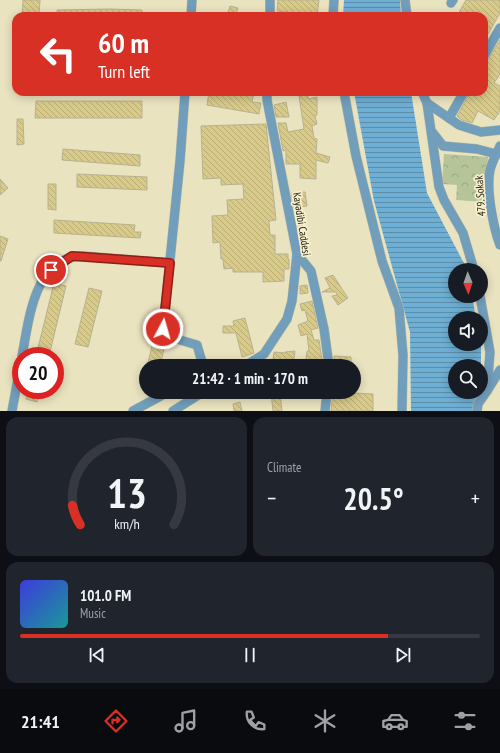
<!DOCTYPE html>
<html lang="en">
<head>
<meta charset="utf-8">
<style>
	body { margin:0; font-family:"PT Sans Narrow",sans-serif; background:#20242c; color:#f1f3f6; height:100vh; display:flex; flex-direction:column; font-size:15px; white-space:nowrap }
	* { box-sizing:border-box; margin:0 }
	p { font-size:13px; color:#9ea1a6 }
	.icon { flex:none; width:22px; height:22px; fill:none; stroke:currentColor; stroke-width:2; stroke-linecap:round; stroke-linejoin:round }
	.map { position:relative; height:411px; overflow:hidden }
	.drawer { display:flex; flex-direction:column; gap:6px; padding:6px; background:#0d0f14; flex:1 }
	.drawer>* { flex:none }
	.hud { position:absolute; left:12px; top:12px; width:476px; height:84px; border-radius:12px; box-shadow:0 2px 10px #0003; background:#d93025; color:#fff; overflow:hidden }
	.needle { width:26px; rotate:178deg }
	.buttons { position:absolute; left:448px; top:263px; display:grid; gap:8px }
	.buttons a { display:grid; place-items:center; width:40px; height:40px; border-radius:50%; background:#171b24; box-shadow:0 2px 10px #0003; font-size:20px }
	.speed { position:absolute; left:12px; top:347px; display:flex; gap:8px; font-size:20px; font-weight:700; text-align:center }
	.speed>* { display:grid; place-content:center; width:52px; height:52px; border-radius:50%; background:#171b24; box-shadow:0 2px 10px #0003; line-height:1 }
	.speed .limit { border:6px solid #d22; background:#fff; color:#111 }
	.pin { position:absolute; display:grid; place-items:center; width:34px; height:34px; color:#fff; margin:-17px; border:2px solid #fff; border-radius:50%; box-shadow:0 1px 4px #0007 }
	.me { position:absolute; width:44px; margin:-22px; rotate:6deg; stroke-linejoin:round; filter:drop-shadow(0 0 3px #0008) }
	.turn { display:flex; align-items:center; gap:14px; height:84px; padding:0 20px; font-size:18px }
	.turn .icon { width:52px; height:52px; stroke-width:2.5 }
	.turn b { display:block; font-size:28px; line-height:34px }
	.big { font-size:30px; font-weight:800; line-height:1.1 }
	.drawer .widget { flex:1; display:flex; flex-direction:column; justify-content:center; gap:6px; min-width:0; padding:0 14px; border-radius:12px; background:#20242c }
	.drawer .dial { align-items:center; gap:0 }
	.dial svg { height:104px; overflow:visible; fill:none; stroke:#363941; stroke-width:7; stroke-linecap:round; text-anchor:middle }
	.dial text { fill:#f1f3f6; stroke:none }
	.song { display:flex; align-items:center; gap:12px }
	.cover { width:48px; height:48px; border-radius:6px; background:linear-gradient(135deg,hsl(240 70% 55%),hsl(180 70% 35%)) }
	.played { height:4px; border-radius:2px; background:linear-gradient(90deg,#d93025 80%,#363941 80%) }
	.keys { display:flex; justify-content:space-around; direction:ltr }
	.heat { display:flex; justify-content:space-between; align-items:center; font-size:22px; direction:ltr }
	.drawer .tiles { flex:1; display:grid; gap:6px; grid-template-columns:1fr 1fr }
	.widget:last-child { grid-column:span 2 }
	.trip { position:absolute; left:139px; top:359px; width:222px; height:40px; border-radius:20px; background:#171b24; box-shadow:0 2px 10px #0003; font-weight:800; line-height:40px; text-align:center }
	.tab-bar { display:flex; height:64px; justify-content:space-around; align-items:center; background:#090b0e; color:#9ea1a6 }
	.tab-bar .icon { width:28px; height:28px }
	.tab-bar .active { color:#d93025 }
	.tab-bar b { font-size:18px; color:#f1f3f6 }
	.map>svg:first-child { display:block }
	.park { fill:url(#park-crowns) }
	.water { fill:url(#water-rules) }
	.building { fill:url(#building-back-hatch); stroke:#b8b190 }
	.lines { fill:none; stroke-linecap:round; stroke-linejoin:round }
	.minor-casing { stroke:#c6c0a1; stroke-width:10 }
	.minor { stroke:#719ebb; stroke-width:9 }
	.route-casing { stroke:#8d1f18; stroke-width:10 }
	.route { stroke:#d93025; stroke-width:7 }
	.labels { text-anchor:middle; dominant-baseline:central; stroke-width:3.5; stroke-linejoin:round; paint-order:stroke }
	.street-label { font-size:11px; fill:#232013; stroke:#f7f0cd }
</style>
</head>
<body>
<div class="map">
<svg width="500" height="411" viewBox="0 0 500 411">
	<defs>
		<pattern id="park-crowns" width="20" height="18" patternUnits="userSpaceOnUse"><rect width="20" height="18" fill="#b5c599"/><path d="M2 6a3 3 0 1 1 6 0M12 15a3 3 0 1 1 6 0" fill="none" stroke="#9ba983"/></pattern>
		<pattern id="water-rules" width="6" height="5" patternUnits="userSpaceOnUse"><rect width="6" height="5" fill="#6fafd4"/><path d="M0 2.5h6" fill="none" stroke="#5b8eab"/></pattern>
		<pattern id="building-back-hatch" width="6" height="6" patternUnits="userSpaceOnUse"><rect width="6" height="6" fill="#d8ca89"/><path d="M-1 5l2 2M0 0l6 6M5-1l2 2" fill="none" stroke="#b9ad75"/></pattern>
	</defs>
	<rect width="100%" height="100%" fill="#eae3c0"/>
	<path class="park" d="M444 154 488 157 485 202 456 200 457 185 442 184Z"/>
	<g class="water">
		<path d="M344 0H400L401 16H343Z"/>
		<path d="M354 92H411L427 193 467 269 455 270V296H472L476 318H455V344H481V366H455V392H479L475 411H411L410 332 374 201Z"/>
	</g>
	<g class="building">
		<path d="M23 0H40L39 16H22Z"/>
		<path d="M278 0H319L317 16 277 11Z"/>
		<path d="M466 0H500V13L484 41V16H457Z"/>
		<path d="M230 6 238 8 235 16H227Z"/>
		<path d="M110 9 142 10V16H57V10Z"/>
		<path d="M500 40V74L494 83 500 86V111L494 120 478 111 472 123 462 120 457 116 470 92H484V66Z"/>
		<path d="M209 92H254L252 102 261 103 259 114 207 105Z"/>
		<path d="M308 95V99L317 97V115L315 116 317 124 312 126 314 138 317 139 316 153 330 157 328 163 316 160V179L300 178V164H286V150L283 151 278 123H286L288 132 304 129 299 96Z"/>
		<path d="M36 101H142V118H35Z"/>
		<path d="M286 102 289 117H276L274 105Z"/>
		<path d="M17 119H23L24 144 17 145Z"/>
		<path d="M266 124 276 220 269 221 270 235H275V254H288V259H289V269H284V281L263 282V272H233V268L224 269 223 259H221L220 242 213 243 212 216 228 215 227 200 244 199 243 184 221 185V178L203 179 201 126Z"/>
		<path d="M63 149 140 155V166L62 160Z"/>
		<path d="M77 174 147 177V190L77 187Z"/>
		<path d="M0 179 8 188 0 195Z"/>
		<path d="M48 184H56V210L48 209Z"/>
		<path d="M305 192 307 206 300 207 303 225 298 226 291 193Z"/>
		<path d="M54 220 135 225 134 232H141L140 238 54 233Z"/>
		<path d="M0 236 8 239 1 261H0Z"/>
		<path d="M333 275 348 298 338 305 332 296 337 295 336 292H322L330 288 325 278Z"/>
		<path d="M54 283 66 286 49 356H36Z"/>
		<path d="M307 285 308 293 300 294V286Z"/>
		<path d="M89 288 102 291 88 347 75 344Z"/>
		<path d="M312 301 318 328 311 330 314 340H319L323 366H305L307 351H309L307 334 301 336 298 325 308 321 305 310 302 311 300 304Z"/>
		<path d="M245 318 254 353 242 357 236 333H223V326H234L233 321Z"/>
		<path d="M153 342 165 345 160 366 148 363Z"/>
		<path d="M295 351 293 366H272L274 352 286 353 285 352Z"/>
		<path d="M334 356 351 357V366H335Z"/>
		<path d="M28 390H40L37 402 26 399Z"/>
		<path d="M280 392 282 411H273L271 393Z"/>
		<path d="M333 392 373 394V411H331Z"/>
		<path d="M240 402 242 411H234L233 404Z"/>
	</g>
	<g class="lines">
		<defs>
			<g id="minor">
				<path d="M405 0 407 16"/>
				<path d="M451 3 453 0"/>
				<path d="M191 16 192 0"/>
				<path d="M270 16V0"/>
				<path d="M333 16 334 0"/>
				<path d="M484 56 500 28"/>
				<path d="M185 92 180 161 163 329 170 337 197 345 202 362 199 366"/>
				<path d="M344 92 356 156 382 261 399 308 403 355 402 411"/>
				<path d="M422 92 427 103 459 125 481 132 500 130"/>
				<path d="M427 103 439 187 444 200 463 233 474 270"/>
				<path d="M449 118 464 92"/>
				<path d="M433 133 443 146 477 149 496 154"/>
				<path d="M500 146C496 154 492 162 490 170 486 189 493 227 500 245"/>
				<path d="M297 254 311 271 324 329 329 366"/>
				<path d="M480 296 490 352 487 391 500 370"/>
				<path d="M22 356C29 320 34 256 83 256L170 263"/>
				<path d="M245 366 264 354 287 319 292 301 297 254 267 100V92"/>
				<path d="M12 411 21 362"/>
				<path d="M133 411 168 392"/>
				<path d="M173 411 203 392"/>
				<path d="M325 411 327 392"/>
				<path d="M477 411 478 404 487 391"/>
			</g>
		</defs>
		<use href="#minor" class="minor-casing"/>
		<use href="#minor" class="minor"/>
	</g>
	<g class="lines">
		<defs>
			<path id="route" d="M51 270 72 256 170 263 163 329"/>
		</defs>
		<use href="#route" class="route-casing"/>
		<use href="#route" class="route"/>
	</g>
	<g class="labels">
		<g class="street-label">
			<text transform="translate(480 196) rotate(-94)">479. Sokak</text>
			<text transform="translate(302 224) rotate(81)">Kayadibi Caddesi</text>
		</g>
	</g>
</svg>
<div class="buttons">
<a><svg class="needle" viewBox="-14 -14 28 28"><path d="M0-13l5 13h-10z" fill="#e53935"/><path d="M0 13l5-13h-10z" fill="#9ea1a6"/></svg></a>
<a><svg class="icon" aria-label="sound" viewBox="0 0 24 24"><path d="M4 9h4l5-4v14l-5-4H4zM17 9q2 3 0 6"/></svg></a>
<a><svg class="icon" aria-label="search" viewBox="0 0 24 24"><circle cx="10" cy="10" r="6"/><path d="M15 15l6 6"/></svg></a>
</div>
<div class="speed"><div class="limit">20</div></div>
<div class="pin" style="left:51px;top:270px;background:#d93025"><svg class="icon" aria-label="arrive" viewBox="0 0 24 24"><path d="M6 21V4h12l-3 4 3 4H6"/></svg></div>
<svg class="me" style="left:163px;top:329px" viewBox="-20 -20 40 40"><circle r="17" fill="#d93025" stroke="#fff" stroke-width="3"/><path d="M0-11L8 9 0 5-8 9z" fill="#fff"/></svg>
<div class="trip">21:42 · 1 min · 170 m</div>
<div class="hud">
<div class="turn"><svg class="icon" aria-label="left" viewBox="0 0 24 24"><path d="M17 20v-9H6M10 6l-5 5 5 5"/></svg><div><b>60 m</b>Turn left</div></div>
</div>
</div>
<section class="drawer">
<div class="tiles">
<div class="widget dial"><svg viewBox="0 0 100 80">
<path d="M14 69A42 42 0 1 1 86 69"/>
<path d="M14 69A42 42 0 0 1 8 54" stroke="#d93025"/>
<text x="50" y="56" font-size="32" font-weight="700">13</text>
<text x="50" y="72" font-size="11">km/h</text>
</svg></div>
<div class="widget"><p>Climate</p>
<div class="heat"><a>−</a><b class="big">20.5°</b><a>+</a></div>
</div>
<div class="widget">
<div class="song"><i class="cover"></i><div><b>101.0 FM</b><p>Music</p></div></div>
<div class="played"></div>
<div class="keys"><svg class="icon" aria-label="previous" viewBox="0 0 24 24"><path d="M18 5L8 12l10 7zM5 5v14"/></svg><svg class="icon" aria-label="pause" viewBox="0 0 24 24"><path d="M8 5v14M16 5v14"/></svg><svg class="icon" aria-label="next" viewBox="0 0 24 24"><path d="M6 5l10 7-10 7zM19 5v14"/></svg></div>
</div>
</div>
</section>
<nav class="tab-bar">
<b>21:41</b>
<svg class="icon active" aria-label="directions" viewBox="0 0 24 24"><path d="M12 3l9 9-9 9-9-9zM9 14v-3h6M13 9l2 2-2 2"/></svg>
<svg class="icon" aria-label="music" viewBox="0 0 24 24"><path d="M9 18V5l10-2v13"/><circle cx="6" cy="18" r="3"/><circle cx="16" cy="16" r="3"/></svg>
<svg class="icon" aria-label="phone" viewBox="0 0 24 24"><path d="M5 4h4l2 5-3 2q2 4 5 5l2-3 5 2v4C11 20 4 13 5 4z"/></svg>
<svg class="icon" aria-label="climate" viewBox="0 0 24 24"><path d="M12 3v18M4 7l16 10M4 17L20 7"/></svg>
<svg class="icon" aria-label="car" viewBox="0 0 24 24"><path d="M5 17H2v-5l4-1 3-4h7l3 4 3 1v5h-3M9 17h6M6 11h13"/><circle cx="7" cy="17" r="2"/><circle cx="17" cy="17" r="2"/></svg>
<svg class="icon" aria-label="filters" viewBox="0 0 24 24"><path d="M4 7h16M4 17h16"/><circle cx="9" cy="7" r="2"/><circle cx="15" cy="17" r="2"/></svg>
</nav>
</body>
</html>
